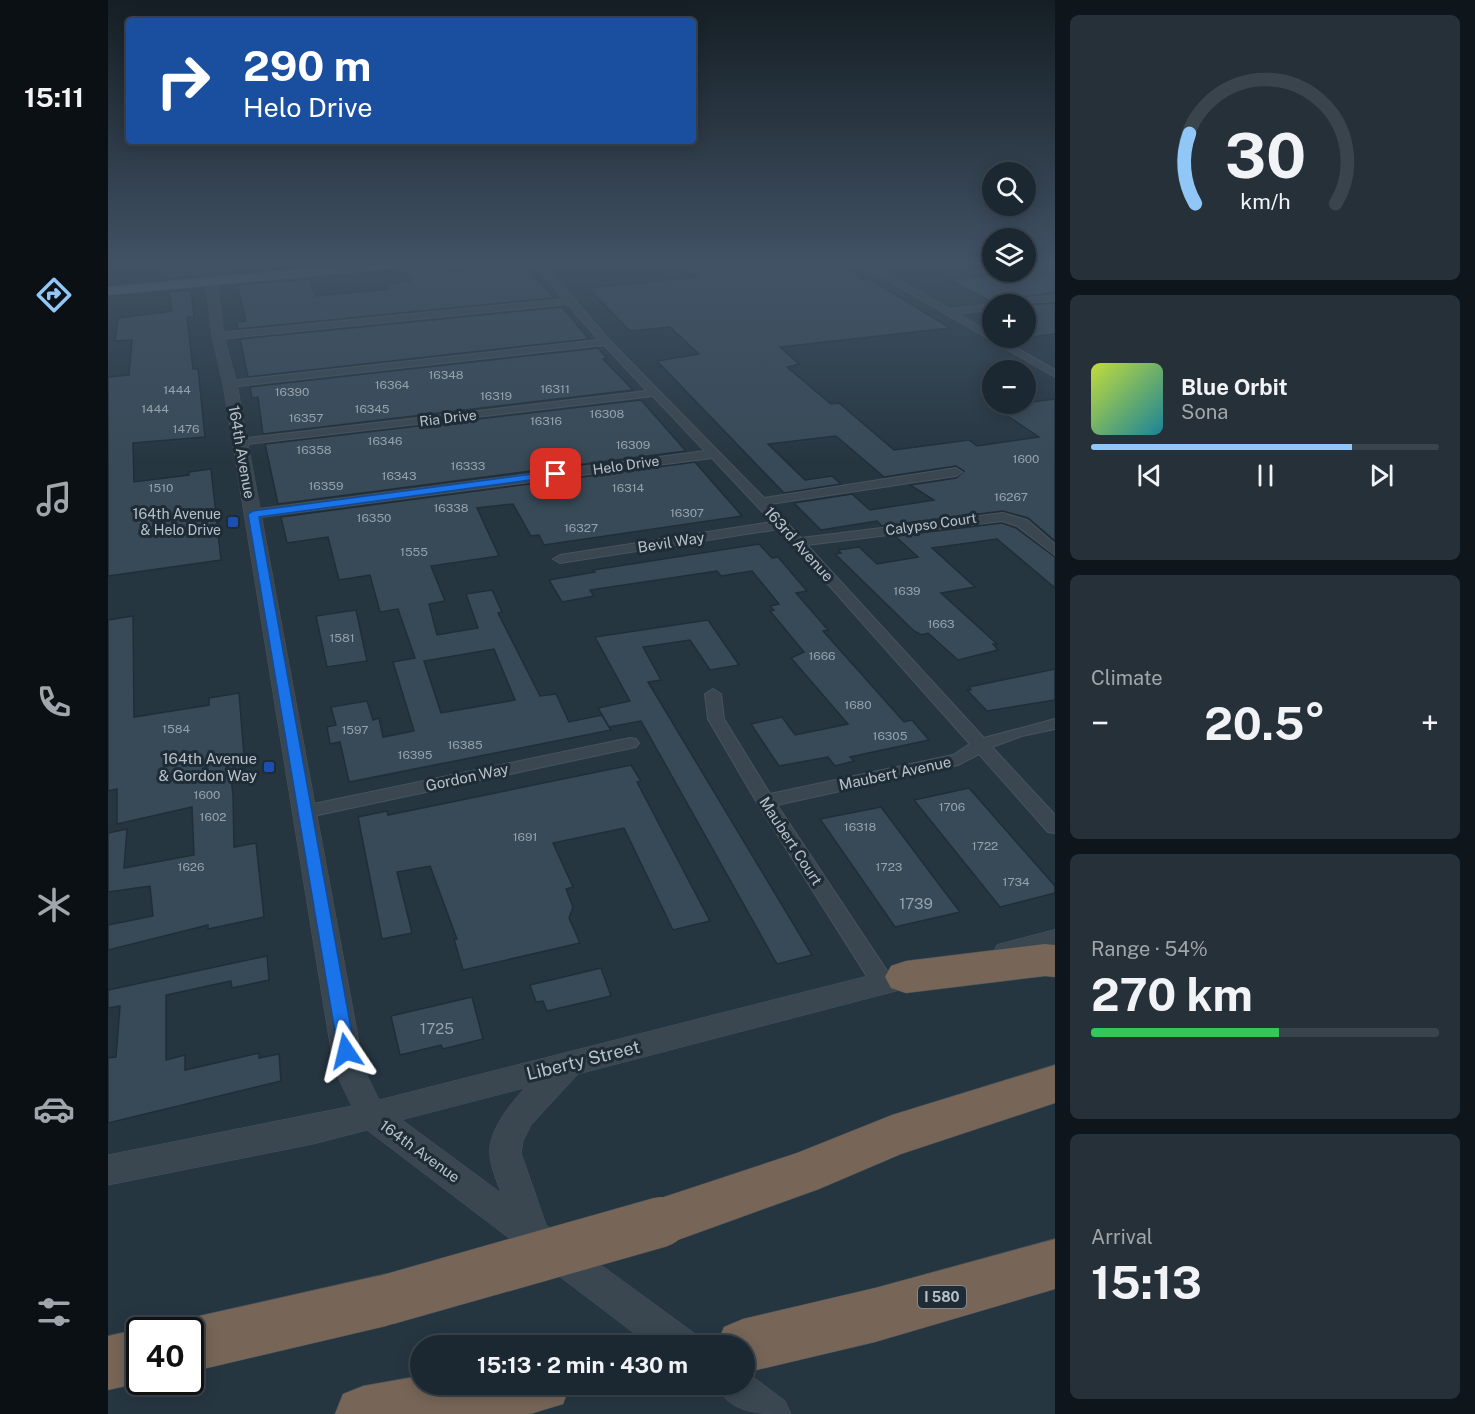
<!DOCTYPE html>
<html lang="en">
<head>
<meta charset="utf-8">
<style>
	body { margin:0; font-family:"Public Sans",sans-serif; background:#253039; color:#f1f3f6; height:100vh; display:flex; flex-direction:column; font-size:22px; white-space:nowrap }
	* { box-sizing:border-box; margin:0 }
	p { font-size:20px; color:#a0a6ab }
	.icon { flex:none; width:33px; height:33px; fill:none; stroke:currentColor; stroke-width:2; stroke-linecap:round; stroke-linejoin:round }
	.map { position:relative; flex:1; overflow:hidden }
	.drawer { display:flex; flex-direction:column; gap:15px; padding:15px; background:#0f161b; width:420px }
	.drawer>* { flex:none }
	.banner { position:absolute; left:18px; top:18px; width:570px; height:126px; border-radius:6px; box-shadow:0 3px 15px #0003,0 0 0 2px #3a444d; background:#1a4fa0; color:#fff; overflow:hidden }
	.controls { position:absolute; left:874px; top:162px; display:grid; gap:12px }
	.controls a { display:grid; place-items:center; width:54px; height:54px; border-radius:50%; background:#1c2831; box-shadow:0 3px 15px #0003,0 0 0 2px #3a444d; font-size:30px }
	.speed { position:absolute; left:18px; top:1317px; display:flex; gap:12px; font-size:30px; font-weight:700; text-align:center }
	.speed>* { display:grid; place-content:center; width:78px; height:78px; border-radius:50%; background:#1c2831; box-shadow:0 3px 15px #0003,0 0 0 2px #3a444d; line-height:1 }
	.speed .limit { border:3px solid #111; border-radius:9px; background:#fff; color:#111 }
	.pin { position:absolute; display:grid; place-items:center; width:51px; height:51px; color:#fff; margin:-26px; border-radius:12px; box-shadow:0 3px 9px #0006 }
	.me { position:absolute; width:66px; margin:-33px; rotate:350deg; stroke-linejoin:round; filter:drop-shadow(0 0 4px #0008) }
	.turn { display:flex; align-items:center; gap:21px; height:126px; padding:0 18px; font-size:27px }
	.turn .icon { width:78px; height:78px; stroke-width:2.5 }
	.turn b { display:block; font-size:42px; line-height:51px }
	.big { font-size:45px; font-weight:700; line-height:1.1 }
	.drawer .card { flex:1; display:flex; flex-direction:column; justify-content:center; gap:9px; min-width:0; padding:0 21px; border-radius:9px; background:#253039 }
	.drawer .dial { align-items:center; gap:0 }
	.dial svg { height:156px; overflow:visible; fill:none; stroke:#3a444d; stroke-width:7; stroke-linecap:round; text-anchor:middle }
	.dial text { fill:#f1f3f6; stroke:none }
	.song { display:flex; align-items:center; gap:18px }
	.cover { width:72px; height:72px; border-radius:9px; background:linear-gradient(135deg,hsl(70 70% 55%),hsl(190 70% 35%)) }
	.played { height:6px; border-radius:3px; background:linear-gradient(90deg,#90c7f7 75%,#3a444d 75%) }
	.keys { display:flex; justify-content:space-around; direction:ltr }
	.heat { display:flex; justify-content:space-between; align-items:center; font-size:33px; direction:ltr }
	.charge { height:9px; border-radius:4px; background:linear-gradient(90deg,#34c759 54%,#3a444d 0) }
	.trip { position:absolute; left:302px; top:1335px; width:345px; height:60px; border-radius:30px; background:#1c2831; box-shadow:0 3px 15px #0003,0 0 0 2px #3a444d; font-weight:700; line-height:60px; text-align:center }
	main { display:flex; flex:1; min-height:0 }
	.menu { display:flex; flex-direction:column; width:108px; justify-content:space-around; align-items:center; background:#0b1014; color:#a0a6ab }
	.menu .icon { width:42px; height:42px }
	.menu .selected { color:#90c7f7 }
	.menu b { font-size:27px; color:#f1f3f6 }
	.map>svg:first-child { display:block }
	.building { fill:#384a57; stroke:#212e38; stroke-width:1.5; fill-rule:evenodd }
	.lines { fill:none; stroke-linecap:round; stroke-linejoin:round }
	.minor-casing { stroke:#47535d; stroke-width:2 }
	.tertiary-casing { stroke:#47535d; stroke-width:1 }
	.primary-casing { stroke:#47535d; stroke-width:1 }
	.motorway-casing { stroke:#45525b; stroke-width:1 }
	.minor { fill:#3a4751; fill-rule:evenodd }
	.tertiary { fill:#3a4751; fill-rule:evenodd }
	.primary { fill:#596671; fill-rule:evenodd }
	.motorway { fill:#776658; fill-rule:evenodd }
	.motorway-bridge-casing { stroke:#45525b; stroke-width:51; stroke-linecap:butt }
	.motorway-bridge { stroke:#776658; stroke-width:50 }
	.route { fill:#1a73e8; stroke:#114b97; stroke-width:1.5 }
	.transit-dot { fill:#1a4fb4; stroke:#1f2c36; stroke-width:2 }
	.labels { text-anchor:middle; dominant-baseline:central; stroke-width:6; stroke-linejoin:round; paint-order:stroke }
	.number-label { font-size:12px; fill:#95a2ac }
	.far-street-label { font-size:14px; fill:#b7c2cb; stroke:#1f2c36 }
	.far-poi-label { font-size:14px; fill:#b7c2cb; stroke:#1f2c36; text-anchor:end }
	.shield { fill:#1f2c36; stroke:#89959e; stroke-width:1.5 }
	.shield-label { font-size:14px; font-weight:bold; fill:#b7c2cb }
	.street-label { font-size:15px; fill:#b7c2cb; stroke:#1f2c36 }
	.poi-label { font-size:15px; fill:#b7c2cb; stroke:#1f2c36; text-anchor:end }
	.near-number-label { font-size:15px; fill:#95a2ac }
	.near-street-label { font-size:18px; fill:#b7c2cb; stroke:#1f2c36 }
</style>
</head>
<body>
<main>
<nav class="menu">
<b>15:11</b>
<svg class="icon selected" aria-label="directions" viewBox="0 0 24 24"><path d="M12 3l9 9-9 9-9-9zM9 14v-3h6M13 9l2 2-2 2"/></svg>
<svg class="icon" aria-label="music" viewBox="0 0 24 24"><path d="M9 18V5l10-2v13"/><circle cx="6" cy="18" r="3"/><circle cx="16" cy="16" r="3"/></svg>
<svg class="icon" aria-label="phone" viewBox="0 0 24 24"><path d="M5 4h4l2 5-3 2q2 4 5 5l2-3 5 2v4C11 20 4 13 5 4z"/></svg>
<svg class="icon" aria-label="climate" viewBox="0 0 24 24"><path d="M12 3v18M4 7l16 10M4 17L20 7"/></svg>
<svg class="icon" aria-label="car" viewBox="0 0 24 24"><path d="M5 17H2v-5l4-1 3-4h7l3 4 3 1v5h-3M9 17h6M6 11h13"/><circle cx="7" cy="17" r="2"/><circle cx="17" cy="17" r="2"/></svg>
<svg class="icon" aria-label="filters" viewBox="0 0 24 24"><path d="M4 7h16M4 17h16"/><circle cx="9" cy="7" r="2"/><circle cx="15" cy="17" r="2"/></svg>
</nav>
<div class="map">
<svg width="947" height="1414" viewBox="0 0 947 1414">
	<rect width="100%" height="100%" fill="#263641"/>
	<g class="building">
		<path d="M56 264H106L95 276 58 279Z"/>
		<path d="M145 264H195L196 266 148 271Z"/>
		<path d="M575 264H731L756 280 762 279 842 328 672 347 691 364 679 367 723 404 731 403 786 450 861 440 869 446 931 437 886 407 947 399V541L920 518 895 511 774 526 769 521 713 530 686 503 744 494 762 510 826 500 802 485 848 478 856 471 848 466 776 477 728 436 660 444 697 480 724 476 733 484 676 493 549 361 591 354 562 327 522 331 480 288 591 277Z"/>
		<path d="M335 265 341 272 417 265 446 298 130 329 129 322 138 321 129 285 201 279 208 296 280 289 278 284 303 281 295 268Z"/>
		<path d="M924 270 947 281V293L911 297 904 294 885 296 884 302 841 280Z"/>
		<path d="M83 290 86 317H79L85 369H90L97 437 25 443 26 482 81 475V472L103 469 113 560 0 576V377L21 375 24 340 7 341 10 318 64 311 61 292Z"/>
		<path d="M947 303V334L918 338V305Z"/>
		<path d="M454 307 481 339 140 377 132 339Z"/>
		<path d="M490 348 499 358 495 359 525 390 155 434 150 397 144 398 142 387Z"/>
		<path d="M533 400 578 451 170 504 157 444Z"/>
		<path d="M587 462 634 516 436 545 431 535 423 536 405 504 369 508 391 556 323 566 337 601 321 604 329 635 370 628 358 594 384 590 394 612 390 613 432 696 448 694 461 722 494 715 503 730 241 782 232 742 222 744 219 727 228 725 223 707 259 701 265 720 271 718 275 737 306 731 285 662 307 658 290 609 272 612 262 575 231 580 220 537 179 543 173 517ZM386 649 407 700 333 713 316 661Z"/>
		<path d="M894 523 908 528 947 557V588L889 539 824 548 867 587 833 593 889 644H885L890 650 850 660 820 633 814 635 806 631 727 554 733 553 730 550 751 547 769 564 810 557 787 536Z"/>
		<path d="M651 544 664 558 670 557 699 591 688 593 720 630 715 631 796 722 804 720 821 740 742 757 746 761 727 766 720 757 671 766 643 724 674 717 687 735 740 724 683 658 696 652 662 611 666 610 662 606 671 604 644 571 613 576 609 571 482 590 486 596 454 602 441 580 487 572 485 570Z"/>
		<path d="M248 610 259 661 219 667 208 616Z"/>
		<path d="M25 616 26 717 101 705V698L131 693 137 768 122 771 125 794 126 847 148 843 156 917 100 929V925L0 950V925L45 916 42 886 0 892V833L19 829 16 868 86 855 84 807 9 824V789L0 791V620Z"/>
		<path d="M600 620 631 665 602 670 582 640 535 647 553 680 540 682 704 955 669 964 533 721 501 727 490 708 522 701 487 637Z"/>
		<path d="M947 669V700L879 711 859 690H863L861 687Z"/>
		<path d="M523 765 533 781 529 782 602 921 565 930 516 828 445 843 465 887 458 889 465 907 461 918 472 943 355 970 346 939H349L322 866 289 872 304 933 274 939 250 817 279 811 280 815Z"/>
		<path d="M861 788 947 886V893L892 907 806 800Z"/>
		<path d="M773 807 824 875 852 912 787 927 712 819Z"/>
		<path d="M159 956 161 980 124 988 123 981 58 995V1060L77 1055V1070L151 1053V1058L171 1054 173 1081 0 1123V1058L8 1057 12 1006 0 1008V990Z"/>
		<path d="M493 968 503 996 439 1011 435 1001 428 1002 422 985Z"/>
		<path d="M364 997 375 1039 335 1049 333 1045 292 1055 283 1016Z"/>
	</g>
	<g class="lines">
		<defs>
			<g id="minor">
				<path d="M120 264H129L112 282H106V278Z"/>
				<path d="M427 264H436L501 340 656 498 848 468 854 472 848 476 662 504 693 538 895 513 919 520 947 544V555L909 526 894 521 699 545 876 738 947 719V729L914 736 884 747 947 815V833L940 832 871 754 850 765 669 805 783 977 786 983 783 989 775 992 767 989 648 801 600 719 597 694 605 689 613 694 616 719 662 794 845 755 862 744 671 529 452 563 445 559 452 555 664 522 604 458 145 518 139 514 145 510 597 451 545 396 132 445 126 442 132 439 539 391 496 345 122 387 117 384 122 381 491 340 460 304 110 339 105 336 110 333 456 299Z"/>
				<path d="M752 264H763L841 309 888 304H885V309L849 314 885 334V338H891L947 370V377Z"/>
				<path d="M947 295V301L894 304 899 301Z"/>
				<path d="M522 738 528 739 531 743 528 747 196 818 189 816 187 812 189 808 196 806Z"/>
			</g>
			<g id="tertiary">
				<path d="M109 277 114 280 110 287 116 336 129 384 256 1069 271 1100 807 964 817 967 821 975 817 983 807 986 470 1074 423 1125 415 1141 413 1153 438 1225 586 1333 591 1346H543L259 1130 205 1144 0 1185V1155L244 1106 226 1069 115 384 104 336 98 287ZM417 1088C402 1104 379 1132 382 1156 383 1168 389 1181 393 1193L294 1120Z"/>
				<path d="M947 930V950L898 962 889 959 885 952 889 945Z"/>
				<path d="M636 1370 677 1401 683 1414C650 1414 622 1414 607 1384H636Z"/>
			</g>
			<path id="primary" d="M241 264H296L290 268 0 295V287Z"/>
			<g id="motorway">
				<path d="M937 944 947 945V977L937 976 798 993 783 988 777 977 783 966 798 961Z"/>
				<path d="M947 1065V1103L793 1154 711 1189 553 1246 535 1239 528 1222 535 1205 553 1198 689 1153 784 1115Z"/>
				<path d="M947 1239V1289L767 1342 636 1373V1346H608L616 1327 635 1319 767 1288Z"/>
				<path d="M278 1274 297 1281 304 1300 297 1319 278 1326 82 1372V1330H61L63 1326 82 1318Z"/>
				<path d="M32 1329 36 1330H32V1382H36L0 1390V1336Z"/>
				<path d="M312 1376V1384H463L455 1404 422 1414H227L235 1394 255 1386Z"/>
			</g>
		</defs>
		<use href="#minor" class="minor-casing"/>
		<use href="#tertiary" class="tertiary-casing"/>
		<use href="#primary" class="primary-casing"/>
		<use href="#motorway" class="motorway-casing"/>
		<use href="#minor" class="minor"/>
		<use href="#tertiary" class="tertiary"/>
		<use href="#primary" class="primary"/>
		<use href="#motorway" class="motorway"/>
		<defs>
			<path id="motorway-bridge" d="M278 1300 553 1222"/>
		</defs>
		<use href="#motorway-bridge" class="motorway-bridge-casing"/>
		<use href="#motorway-bridge" class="motorway-bridge"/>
	</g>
	<linearGradient id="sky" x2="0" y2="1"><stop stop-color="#151e24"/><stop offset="0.57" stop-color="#415265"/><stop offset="1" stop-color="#415265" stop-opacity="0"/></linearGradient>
	<rect width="947" height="462" fill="url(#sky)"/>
	<path class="route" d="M448 471 451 472V476L151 517 247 1051 244 1056 238 1059 231 1056 140 514 145 511Z"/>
	<g class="transit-dot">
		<rect x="119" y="516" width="12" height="12" rx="3"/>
		<rect x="155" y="761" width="12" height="12" rx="3"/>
	</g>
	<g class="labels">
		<g class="number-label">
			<text x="338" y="375">16348</text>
			<text x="284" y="385">16364</text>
			<text x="447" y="389">16311</text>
			<text x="69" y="390">1444</text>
			<text x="184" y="392">16390</text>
			<text x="388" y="396">16319</text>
			<text x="47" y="409">1444</text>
			<text x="264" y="409">16345</text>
			<text x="499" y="414">16308</text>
			<text x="198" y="418">16357</text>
			<text x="438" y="421">16316</text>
			<text x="78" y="429">1476</text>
			<text x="277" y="441">16346</text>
			<text x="525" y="445">16309</text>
			<text x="206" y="450">16358</text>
			<text x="918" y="459">1600</text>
			<text x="360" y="466">16333</text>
			<text x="291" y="476">16343</text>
			<text x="218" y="486">16359</text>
			<text x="53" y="488">1510</text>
			<text x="520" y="488">16314</text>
			<text x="903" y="497">16267</text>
			<text x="343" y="508">16338</text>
			<text x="579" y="513">16307</text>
			<text x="266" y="518">16350</text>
			<text x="473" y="528">16327</text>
			<text x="306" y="552">1555</text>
			<text x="799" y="591">1639</text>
			<text x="833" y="624">1663</text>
			<text x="234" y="638">1581</text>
			<text x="714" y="656">1666</text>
			<text x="750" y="705">1680</text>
			<text x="68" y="729">1584</text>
			<text x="247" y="730">1597</text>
			<text x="782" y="736">16305</text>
			<text x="357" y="745">16385</text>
			<text x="307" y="755">16395</text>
			<text x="99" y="795">1600</text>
			<text x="844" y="807">1706</text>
			<text x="105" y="817">1602</text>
			<text x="752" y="827">16318</text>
			<text x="417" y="837">1691</text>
			<text x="877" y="846">1722</text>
			<text x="83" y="867">1626</text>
			<text x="781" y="867">1723</text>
			<text x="908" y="882">1734</text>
		</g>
		<g class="far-street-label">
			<text transform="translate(340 418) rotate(-7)">Ria Drive</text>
			<text transform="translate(518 465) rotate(-8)">Helo Drive</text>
			<text transform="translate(823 524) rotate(-8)">Calypso Court</text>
		</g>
		<g class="far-poi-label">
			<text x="113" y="514">164th Avenue<tspan x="113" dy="16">&amp; Helo Drive</tspan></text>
		</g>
		<rect class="shield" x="810" y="1286" width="48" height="22" rx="4.5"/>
		<g class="shield-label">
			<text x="834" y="1297">I 580</text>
		</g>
		<g class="street-label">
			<text transform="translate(134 452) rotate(80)">164th Avenue</text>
			<text transform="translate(563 542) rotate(-9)">Bevil Way</text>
			<text transform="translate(691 544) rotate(48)">163rd Avenue</text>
			<text transform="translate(787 773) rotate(-12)">Maubert Avenue</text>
			<text transform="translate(359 777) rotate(-12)">Gordon Way</text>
			<text transform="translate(683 841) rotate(57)">Maubert Court</text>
			<text transform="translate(312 1151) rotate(36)">164th Avenue</text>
		</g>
		<g class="poi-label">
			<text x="149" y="758">164th Avenue<tspan x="149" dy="17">&amp; Gordon Way</tspan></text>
		</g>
		<g class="near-number-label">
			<text x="808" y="903">1739</text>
			<text x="329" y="1028">1725</text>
		</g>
		<g class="near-street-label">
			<text transform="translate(475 1060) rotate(-14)">Liberty Street</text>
		</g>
	</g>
</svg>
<div class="controls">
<a><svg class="icon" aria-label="search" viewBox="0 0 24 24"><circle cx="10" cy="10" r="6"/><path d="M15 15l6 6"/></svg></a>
<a><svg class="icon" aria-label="layers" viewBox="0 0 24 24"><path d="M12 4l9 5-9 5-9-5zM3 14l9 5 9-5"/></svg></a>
<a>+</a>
<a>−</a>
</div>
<div class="speed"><div class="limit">40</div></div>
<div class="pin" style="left:448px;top:474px;background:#d93025"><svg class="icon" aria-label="arrive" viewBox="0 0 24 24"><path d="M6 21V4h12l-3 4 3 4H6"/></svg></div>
<svg class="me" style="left:238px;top:1051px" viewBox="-20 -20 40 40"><path d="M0-17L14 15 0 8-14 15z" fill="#1a73e8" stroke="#fff" stroke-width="4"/></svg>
<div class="trip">15:13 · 2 min · 430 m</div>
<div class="banner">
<div class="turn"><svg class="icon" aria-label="right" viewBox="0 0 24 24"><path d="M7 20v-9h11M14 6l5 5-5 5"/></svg><div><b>290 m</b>Helo Drive</div></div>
</div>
</div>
<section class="drawer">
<div class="card dial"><svg viewBox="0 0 100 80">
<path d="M14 69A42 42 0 1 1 86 69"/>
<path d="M14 69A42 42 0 0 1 11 33" stroke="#90c7f7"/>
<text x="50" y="56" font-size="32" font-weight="700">30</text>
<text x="50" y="72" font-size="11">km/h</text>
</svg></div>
<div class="card">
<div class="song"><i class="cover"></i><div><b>Blue Orbit</b><p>Sona</p></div></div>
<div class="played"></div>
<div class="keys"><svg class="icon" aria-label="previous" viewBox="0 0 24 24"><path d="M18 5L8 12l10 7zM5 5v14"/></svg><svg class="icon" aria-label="pause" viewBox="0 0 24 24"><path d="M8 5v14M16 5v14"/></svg><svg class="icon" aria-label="next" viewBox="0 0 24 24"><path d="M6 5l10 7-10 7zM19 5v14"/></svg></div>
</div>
<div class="card"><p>Climate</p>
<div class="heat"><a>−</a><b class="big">20.5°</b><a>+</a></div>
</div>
<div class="card"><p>Range · 54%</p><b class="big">270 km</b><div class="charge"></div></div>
<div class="card"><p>Arrival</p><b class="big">15:13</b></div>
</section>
</main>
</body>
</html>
